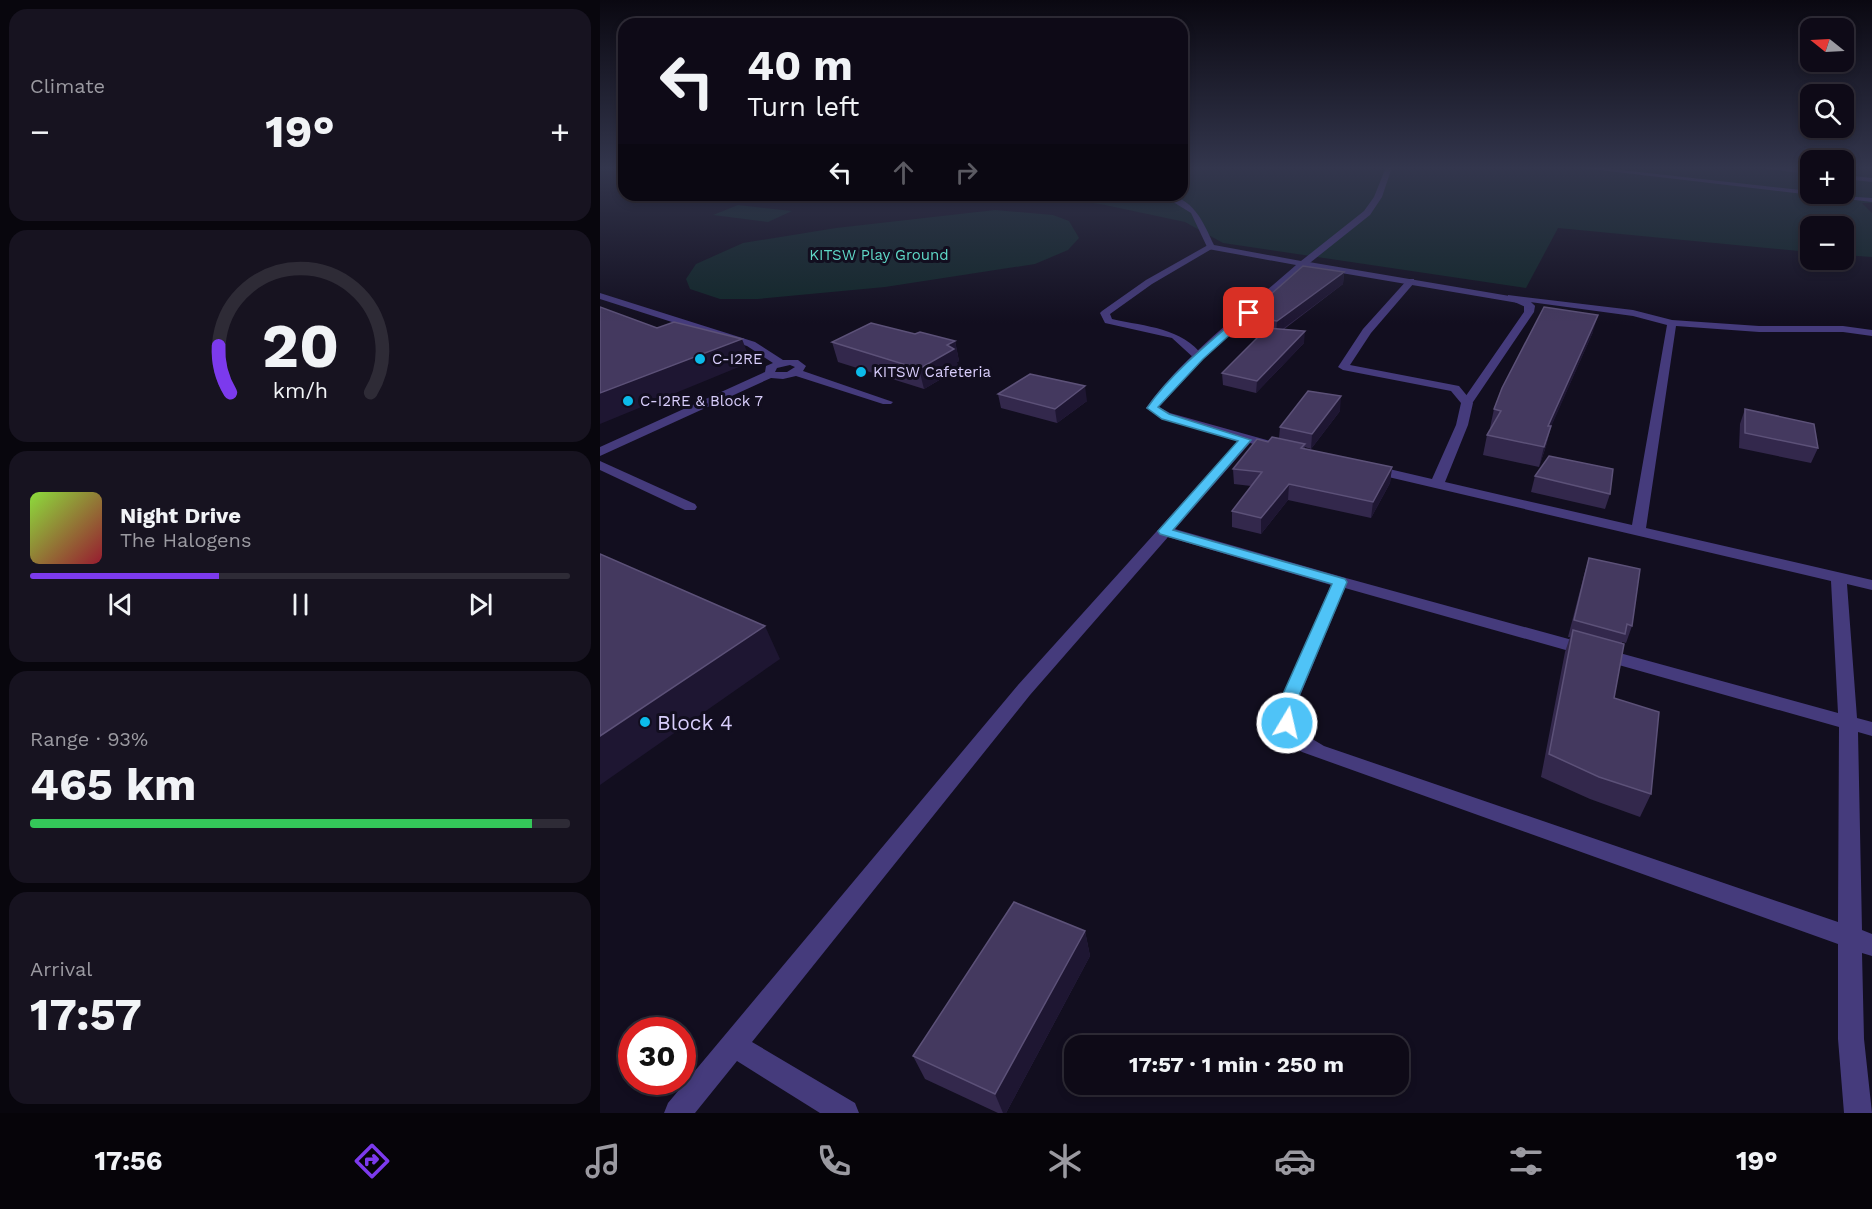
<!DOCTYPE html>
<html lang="en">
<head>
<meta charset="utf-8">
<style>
	body { margin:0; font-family:"Work Sans",sans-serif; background:#171320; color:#f1f3f6; height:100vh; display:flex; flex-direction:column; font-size:22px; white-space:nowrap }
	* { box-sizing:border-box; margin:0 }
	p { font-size:20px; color:#9b9aa1 }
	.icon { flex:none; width:33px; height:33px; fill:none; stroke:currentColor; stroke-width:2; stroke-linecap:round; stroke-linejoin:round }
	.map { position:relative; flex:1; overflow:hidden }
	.side { display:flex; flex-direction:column; gap:9px; padding:9px; background:#08060d; width:600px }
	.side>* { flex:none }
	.hud { position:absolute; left:18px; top:18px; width:570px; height:183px; border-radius:18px; box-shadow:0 3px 9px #0003,0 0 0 2px #2e2b36; background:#0e0a17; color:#f1f3f6; overflow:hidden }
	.needle { width:39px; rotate:288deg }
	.controls { position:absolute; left:1200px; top:18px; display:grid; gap:12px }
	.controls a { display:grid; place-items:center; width:54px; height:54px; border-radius:12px; background:#0e0a17; box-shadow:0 3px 9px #0003,0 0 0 2px #2e2b36; font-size:30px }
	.speed { position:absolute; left:18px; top:1017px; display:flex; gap:12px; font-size:30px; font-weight:700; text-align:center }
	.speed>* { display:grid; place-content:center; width:78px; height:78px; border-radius:50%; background:#0e0a17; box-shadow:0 3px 9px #0003,0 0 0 2px #2e2b36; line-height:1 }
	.speed .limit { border:9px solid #d22; background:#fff; color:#111 }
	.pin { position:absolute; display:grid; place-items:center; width:51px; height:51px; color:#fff; margin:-26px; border-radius:12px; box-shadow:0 3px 9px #0006 }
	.me { position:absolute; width:66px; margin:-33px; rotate:9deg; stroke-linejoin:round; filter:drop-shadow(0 0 4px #0008) }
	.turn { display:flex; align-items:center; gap:21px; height:126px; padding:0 30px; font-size:27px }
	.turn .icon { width:78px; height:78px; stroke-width:2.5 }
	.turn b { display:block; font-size:42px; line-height:51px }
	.lanes { display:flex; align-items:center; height:57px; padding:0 30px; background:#0003; justify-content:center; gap:30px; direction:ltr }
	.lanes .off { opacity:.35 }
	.big { font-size:45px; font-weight:700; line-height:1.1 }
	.side .tile { flex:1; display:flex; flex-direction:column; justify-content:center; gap:9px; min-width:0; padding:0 21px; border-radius:18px; background:#171320 }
	.side .dial { align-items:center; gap:0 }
	.dial svg { height:156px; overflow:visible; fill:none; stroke:#2e2b36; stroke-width:7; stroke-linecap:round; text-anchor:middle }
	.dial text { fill:#f1f3f6; stroke:none }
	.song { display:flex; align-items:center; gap:18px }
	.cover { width:72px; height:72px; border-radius:9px; background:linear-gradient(135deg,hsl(90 70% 55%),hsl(350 70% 35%)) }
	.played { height:6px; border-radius:3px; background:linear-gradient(90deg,#7c3aed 35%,#2e2b36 35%) }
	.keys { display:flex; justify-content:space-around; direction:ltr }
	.heat { display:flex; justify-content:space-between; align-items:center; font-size:33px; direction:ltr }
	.charge { height:9px; border-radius:4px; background:linear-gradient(90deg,#34c759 93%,#2e2b36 0) }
	.trip { position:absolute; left:464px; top:1035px; width:345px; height:60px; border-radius:18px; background:#0e0a17; box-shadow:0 3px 9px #0003,0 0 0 2px #2e2b36; font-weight:700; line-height:60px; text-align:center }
	.tab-bar { display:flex; height:96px; justify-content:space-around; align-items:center; background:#060409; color:#9b9aa1 }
	.tab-bar .icon { width:42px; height:42px }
	.tab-bar .active { color:#7c3aed }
	.tab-bar b { font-size:27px; color:#f1f3f6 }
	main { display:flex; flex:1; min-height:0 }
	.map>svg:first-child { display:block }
	.green { fill:#112729 }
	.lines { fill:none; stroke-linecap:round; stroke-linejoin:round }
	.service { fill:#453b7c; fill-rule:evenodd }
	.minor { fill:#453b7c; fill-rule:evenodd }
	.wall { fill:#33284c }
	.shaded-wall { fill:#1e1632 }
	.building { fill:#44395f; stroke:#5c5178; stroke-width:1.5 }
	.route { fill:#4fc3f7; stroke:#337fa1; stroke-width:1.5 }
	.poi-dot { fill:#0cbbea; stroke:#120e1f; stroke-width:2 }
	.labels { text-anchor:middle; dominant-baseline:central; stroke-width:6; stroke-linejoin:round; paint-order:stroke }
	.far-park-label { font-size:15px; fill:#5fd8c7; stroke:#120e1f }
	.far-poi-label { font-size:15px; fill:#d9cefc; stroke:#120e1f; text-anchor:start }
	.near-poi-label { font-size:21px; fill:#d9cefc; stroke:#120e1f; text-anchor:start }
</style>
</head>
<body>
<main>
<section class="side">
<div class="tile"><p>Climate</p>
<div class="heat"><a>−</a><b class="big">19°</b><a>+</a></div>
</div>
<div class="tile dial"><svg viewBox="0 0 100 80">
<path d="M14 69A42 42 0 1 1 86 69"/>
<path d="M14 69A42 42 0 0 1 8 45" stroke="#7c3aed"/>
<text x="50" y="56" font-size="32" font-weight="700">20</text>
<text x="50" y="72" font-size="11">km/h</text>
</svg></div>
<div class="tile">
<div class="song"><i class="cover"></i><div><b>Night Drive</b><p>The Halogens</p></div></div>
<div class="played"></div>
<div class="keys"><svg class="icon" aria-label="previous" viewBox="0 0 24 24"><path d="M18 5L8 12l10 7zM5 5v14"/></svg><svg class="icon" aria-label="pause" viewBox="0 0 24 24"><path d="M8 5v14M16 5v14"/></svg><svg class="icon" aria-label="next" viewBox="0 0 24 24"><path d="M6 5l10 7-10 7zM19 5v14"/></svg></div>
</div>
<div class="tile"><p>Range · 93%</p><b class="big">465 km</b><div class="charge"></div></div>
<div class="tile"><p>Arrival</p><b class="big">17:57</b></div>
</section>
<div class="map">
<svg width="1272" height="1113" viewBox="0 0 1272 1113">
	<rect width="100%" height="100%" fill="#120e1f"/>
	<g class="green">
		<path d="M582 167H1210V194H1244V167H1272V203H1262L1272 213V257L1244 255V226H1210V252L958 228 926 288 623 243 585 222 505 205 443 195H582Z"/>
		<path d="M138 205 192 211 168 222 113 215Z"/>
		<path d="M395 210 453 215 469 221 479 238 468 250 435 264 285 287 158 299H120L90 289 86 279 96 264 143 243 236 228Z"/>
	</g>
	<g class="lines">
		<g class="service">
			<path d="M608 245 615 247 552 284 510 314 512 319C547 327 581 327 604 357L603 359H595L572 338 505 323 500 313 502 311 546 280Z"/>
			<path d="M703 261 928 299 935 306 934 312 871 405 867 406 861 403 924 312V304L700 266V262Z"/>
			<path d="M0 293 155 342 183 360H198L206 366 203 371 293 402 291 404H283L196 376 183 379 171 378 0 456V447L165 372 166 366 173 363 147 346 0 299ZM190 365 195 367 187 372H175L177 368Z"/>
			<path d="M0 461 95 504 97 507 95 510H85L0 470Z"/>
		</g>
		<g class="minor">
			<path d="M786 167H792L782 197 770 215 706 266 603 359 559 407 570 413 677 443 679 446 673 450 650 443 575 529 746 578 1238 713 1231 581 767 472 765 469 767 466 772 465 832 479 856 425 861 403 851 391 743 370 738 367 763 329 808 279H814V283L771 333 750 365 859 386 873 403 868 425 845 482 1032 525 1067 325 1033 316 930 302 935 306 930 309 908 299V295L1033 310 1072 320 1159 326H1243L1272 330V336L1243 332H1159L1076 326 1046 528 1272 580V590L1247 584 1257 718 1272 722V736L1258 732 1262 930 1272 934V956L1262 953 1264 1039 1272 1113H1244L1238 1039V944L702 752 690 743 681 728 679 703 731 585 568 537 430 695 152 1042 255 1103 259 1113H220L137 1061 95 1113H64L68 1103 418 685 639 440 562 419 546 408C582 357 649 307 696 265L608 249 591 213 562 195C593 195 603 222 614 245L701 261 764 211 774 197ZM745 588 1239 727 1238 922 724 746 709 737 699 728 697 703Z"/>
			<path d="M974 167H994L1210 191V194L1272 198V202Z"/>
			<path d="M1164 167 1210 170V174L1167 169Z"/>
			<path d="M1244 175 1272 178V182L1244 179Z"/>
		</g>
	</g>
	<g class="wall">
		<path d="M744 272 743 284 683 330 704 343 656 393 623 385 622 373 663 332 646 329V316Z"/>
		<path d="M993 332 951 426 946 446 939 467 883 455 887 435 891 429 890 428 894 409Z"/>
		<path d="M315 334 355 341 359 361 357 362 358 369 324 389 238 362 232 342Z"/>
		<path d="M398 394 487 401 457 423 401 408Z"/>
		<path d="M1145 409 1218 448 1211 463 1139 448 1140 424Z"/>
		<path d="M740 411 711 449 705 447 704 449 792 467 790 483 771 518 688 500 661 534 632 527V511L651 486 634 484 633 469 668 442 679 438 680 427Z"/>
		<path d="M935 476 1010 494 1005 509 931 492Z"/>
		<path d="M989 558 1032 626 1026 643 1022 642V644L1014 698 1051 794 1040 817 990 799 941 777 965 652 970 637H968L984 575Z"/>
		<path d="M485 931 490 956 406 1113H398L325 1079 313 1056Z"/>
	</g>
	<g class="shaded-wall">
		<path d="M744 272 743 284 676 334 677 321Z"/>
		<path d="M998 315 993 332 943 445 948 426Z"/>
		<path d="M705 331 704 343 656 393 657 381Z"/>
		<path d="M142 339 151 362 0 424V393Z"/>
		<path d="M355 341 359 361 357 362 358 369 324 389 319 369 347 345Z"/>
		<path d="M485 386 487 401 457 423 455 409Z"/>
		<path d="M741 396 740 411 711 449 712 434Z"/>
		<path d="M951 426 946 446 939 467 944 447Z"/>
		<path d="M792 467 790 483 771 518 773 502Z"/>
		<path d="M689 484 688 500 661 534V518Z"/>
		<path d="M165 626 180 659 0 785V736Z"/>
		<path d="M485 931 490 956 406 1113H403L395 1094Z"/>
	</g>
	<g class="building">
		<path d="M703 266 744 272 677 321 646 316Z"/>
		<path d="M0 307 57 328 74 322 142 339 0 393Z"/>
		<path d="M944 307 998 315 948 426H951L944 447 887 435 901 411 894 409 902 388Z"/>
		<path d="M271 323 315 334 320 332 355 341 347 345 354 349 319 369 232 342Z"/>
		<path d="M667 328 705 331 657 381 622 373Z"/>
		<path d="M430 374 485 386 455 409 398 394Z"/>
		<path d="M708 391 741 396 712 434 680 427Z"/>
		<path d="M1145 409 1214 424 1218 448 1145 433Z"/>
		<path d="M672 437 705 444 701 448 792 467 773 502 689 484 661 518 632 511 662 472 633 469 657 439 668 442Z"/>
		<path d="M949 456 1013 469 1010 494 935 476Z"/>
		<path d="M0 554 165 626 0 736Z"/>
		<path d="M989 558 1040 569 1032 626 1027 624 1025 634 974 620Z"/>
		<path d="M973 630 1024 644 1014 698 1059 712 1051 794 999 777 949 754Z"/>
		<path d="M414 902 485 931 395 1094 313 1056Z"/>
	</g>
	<linearGradient id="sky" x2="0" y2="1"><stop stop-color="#0a0811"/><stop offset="0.52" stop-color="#33364d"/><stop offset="1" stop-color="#33364d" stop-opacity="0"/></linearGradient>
	<rect width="1272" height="323" fill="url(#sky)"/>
	<path class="route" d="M646 311 654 313 603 359 558 407 569 414 651 440 573 530 745 579 747 582 696 703 695 723 693 728 687 730 681 728 678 723 679 703 732 584 560 534 558 531 638 441 562 419 547 408C573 371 611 341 646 311Z"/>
	<g class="poi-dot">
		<circle cx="100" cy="359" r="6"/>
		<circle cx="261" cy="372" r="6"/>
		<circle cx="28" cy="401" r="6"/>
		<circle cx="45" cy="722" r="6"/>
	</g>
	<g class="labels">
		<g class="far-park-label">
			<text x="279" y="255">KITSW Play Ground</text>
		</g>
		<g class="far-poi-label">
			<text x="112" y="359">C-I2RE</text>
			<text x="273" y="372">KITSW Cafeteria</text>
			<text x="40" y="401">C-I2RE &amp; Block 7</text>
		</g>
		<g class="near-poi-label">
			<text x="57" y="722">Block 4</text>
		</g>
	</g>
</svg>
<div class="controls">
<a><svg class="needle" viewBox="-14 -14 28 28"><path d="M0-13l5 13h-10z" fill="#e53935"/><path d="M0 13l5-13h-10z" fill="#9b9aa1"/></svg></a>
<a><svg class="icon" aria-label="search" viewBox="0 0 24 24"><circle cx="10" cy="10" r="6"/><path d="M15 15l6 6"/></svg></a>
<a>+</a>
<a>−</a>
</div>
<div class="speed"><div class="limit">30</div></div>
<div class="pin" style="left:649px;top:313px;background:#d93025"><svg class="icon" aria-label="arrive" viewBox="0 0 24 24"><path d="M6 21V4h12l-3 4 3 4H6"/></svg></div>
<svg class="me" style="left:687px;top:723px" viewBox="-20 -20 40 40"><circle r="17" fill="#4fc3f7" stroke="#fff" stroke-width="3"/><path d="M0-11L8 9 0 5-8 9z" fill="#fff"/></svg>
<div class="trip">17:57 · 1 min · 250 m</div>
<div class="hud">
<div class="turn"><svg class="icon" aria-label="left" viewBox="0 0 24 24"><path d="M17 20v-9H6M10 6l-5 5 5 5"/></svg><div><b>40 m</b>Turn left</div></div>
<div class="lanes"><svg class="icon" aria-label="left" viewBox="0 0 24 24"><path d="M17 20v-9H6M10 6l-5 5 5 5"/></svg><svg class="icon off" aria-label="ahead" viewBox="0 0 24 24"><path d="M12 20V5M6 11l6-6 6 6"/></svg><svg class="icon off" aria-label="right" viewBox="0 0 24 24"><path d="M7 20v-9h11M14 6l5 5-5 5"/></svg></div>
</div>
</div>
</main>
<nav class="tab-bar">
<b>17:56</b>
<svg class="icon active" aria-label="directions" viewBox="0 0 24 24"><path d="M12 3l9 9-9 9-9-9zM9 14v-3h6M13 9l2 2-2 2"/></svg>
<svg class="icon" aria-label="music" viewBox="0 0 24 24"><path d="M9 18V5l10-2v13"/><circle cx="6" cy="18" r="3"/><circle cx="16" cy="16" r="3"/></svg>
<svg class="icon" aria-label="phone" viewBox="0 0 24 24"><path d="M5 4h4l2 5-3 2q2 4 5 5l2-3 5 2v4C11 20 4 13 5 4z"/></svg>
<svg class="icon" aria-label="climate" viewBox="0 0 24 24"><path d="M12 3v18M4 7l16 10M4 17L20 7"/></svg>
<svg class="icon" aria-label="car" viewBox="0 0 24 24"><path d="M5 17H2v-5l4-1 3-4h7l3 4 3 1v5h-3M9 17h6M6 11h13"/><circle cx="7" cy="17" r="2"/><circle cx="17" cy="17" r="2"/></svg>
<svg class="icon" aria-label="filters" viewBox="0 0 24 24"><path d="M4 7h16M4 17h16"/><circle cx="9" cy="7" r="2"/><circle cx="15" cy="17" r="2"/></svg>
<b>19°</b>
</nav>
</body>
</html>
